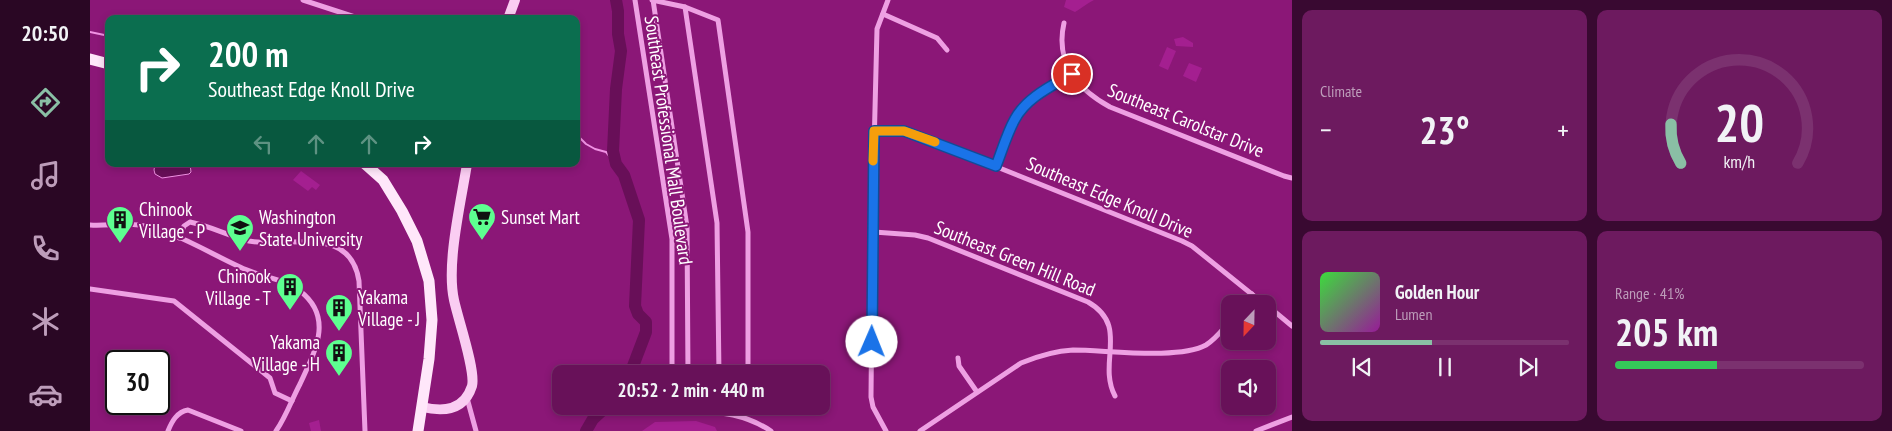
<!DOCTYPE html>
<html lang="en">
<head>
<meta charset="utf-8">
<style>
	body { margin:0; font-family:"PT Sans Narrow",sans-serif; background:#6d1a5f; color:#f1f3f6; height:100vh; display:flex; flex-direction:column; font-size:19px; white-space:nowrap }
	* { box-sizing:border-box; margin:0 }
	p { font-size:16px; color:#bd9dba }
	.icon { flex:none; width:28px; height:28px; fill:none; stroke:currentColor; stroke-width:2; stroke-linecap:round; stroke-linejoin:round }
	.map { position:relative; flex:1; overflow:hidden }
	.side { display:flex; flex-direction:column; gap:10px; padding:10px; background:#390931; width:600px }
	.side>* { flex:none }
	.guide { position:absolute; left:15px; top:15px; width:475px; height:152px; border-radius:10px; box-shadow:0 2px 8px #0003,0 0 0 1px #7b316f; background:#0b6e4f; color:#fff; overflow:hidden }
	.needle { width:32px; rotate:202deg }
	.controls { position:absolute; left:1131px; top:295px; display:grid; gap:10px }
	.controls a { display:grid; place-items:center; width:55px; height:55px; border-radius:10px; background:#681159; box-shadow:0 2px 8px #0003,0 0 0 1px #7b316f; font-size:25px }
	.speed { position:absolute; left:15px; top:350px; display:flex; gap:10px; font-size:25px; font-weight:700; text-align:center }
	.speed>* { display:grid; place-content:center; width:65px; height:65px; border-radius:50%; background:#681159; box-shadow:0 2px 8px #0003,0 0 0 1px #7b316f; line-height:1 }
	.speed .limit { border:2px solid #111; border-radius:8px; background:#fff; color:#111 }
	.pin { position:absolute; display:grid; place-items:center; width:42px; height:42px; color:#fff; margin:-21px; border:2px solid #fff; border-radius:50%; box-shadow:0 1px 5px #0007 }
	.me { position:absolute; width:55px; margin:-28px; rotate:1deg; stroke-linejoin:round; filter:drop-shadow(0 0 4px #0008) }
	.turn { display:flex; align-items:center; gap:18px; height:105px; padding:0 20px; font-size:22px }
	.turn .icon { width:65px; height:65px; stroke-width:2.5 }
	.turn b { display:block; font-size:35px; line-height:42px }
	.lanes { display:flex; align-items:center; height:48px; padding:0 20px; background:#0003; justify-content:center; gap:25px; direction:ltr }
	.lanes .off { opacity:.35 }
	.big { font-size:38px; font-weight:800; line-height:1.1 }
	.side .card { flex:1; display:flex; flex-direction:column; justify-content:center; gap:8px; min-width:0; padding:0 18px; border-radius:10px; background:#6d1a5f }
	.side .dial { align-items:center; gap:0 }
	.dial svg { height:130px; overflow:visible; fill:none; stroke:#7b316f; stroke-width:7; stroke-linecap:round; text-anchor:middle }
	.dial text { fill:#f1f3f6; stroke:none }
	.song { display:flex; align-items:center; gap:15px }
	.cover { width:60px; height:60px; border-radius:8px; background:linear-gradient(135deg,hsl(120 70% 55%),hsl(300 70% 35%)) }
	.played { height:5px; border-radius:2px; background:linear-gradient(90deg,#8abfa5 45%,#7b316f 45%) }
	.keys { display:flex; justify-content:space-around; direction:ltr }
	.heat { display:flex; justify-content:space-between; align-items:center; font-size:28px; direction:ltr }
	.charge { height:8px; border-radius:4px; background:linear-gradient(90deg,#34c759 41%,#7b316f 0) }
	.side .tiles { flex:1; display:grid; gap:10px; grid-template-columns:repeat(2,1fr) }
	.trip { position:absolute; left:462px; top:365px; width:278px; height:50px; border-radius:10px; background:#681159; box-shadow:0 2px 8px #0003,0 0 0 1px #7b316f; font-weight:800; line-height:50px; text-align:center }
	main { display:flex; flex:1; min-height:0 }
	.dock { display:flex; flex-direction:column; width:90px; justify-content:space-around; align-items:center; background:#2a0724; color:#bd9dba }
	.dock .icon { width:35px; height:35px }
	.dock .on { color:#8abfa5 }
	.dock b { font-size:22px; color:#f1f3f6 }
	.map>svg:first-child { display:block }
	.green { fill:#a41f90 }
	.water { fill:#680f58; stroke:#f192e4 }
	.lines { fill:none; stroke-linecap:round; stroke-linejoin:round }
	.stream { stroke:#f192e4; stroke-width:2 }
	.river { stroke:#680f58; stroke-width:12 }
	.street { stroke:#eea0e3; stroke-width:5 }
	.secondary { stroke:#facdf2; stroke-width:10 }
	.primary { stroke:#ffe7fa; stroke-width:11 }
	.route-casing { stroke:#114b97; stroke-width:12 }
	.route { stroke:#1a73e8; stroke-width:9 }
	.slow { stroke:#f59e0b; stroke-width:9 }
	.labels { text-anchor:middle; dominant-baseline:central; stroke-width:4; stroke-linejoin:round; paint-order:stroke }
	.street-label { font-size:19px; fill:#fff; stroke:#8b1777 }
	.poi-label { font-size:19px; fill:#fff; stroke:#8b1777; text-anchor:start }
</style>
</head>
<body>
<main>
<nav class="dock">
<b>20:50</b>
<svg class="icon on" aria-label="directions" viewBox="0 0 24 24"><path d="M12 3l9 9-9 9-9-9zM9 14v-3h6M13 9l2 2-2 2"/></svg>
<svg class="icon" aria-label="music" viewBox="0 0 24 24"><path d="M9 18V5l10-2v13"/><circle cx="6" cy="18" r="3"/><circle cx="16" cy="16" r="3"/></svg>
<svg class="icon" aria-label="phone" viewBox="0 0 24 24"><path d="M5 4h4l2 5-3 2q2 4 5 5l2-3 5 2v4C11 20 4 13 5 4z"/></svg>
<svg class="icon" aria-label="climate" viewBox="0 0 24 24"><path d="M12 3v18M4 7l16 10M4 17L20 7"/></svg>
<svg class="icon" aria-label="car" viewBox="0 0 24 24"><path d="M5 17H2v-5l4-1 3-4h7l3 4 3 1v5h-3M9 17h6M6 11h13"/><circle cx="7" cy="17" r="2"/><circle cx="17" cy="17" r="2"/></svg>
</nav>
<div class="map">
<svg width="1202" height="431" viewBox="0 0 1202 431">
	<rect width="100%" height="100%" fill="#8b1777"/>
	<g class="green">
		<path d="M976 0H1004C996 4 992 8 985 12L974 7Z"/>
		<path d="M1093 37 1103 43V47L1086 46 1084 39Z"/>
		<path d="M1077 47 1086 51 1078 70 1069 66Z"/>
		<path d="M1099 63 1112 68 1106 82 1093 76Z"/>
		<path d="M211 171 230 185 226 190 222 187 218 191 203 180Z"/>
		<path d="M229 420 231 431H221L219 423Z"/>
		<path d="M606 421 625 427 627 431H552L565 422Z"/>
	</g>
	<path class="water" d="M65 164H100L101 172 99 174 72 178 65 174 64 170Z"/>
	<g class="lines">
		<g class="stream">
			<path d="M0 32 19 36"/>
			<path d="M486 134 496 144 505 149 516 152 526 164"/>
		</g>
		<g class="river">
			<path d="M526 0 528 11V34L531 51 526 89 523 151 526 164 534 175 549 220 545 306 548 314 556 322V332L540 374"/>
			<path d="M496 431 503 419 517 406"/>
		</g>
		<g class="street">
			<path d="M213 0 271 19"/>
			<path d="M545 0 582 239V374"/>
			<path d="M562 0 595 7 628 20 658 232V374"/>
			<path d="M563 0 597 227 598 374"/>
			<path d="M595 7 627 223 629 374"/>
			<path d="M793 14 847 38 857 50"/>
			<path d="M974 23C965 62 987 89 1020 107L1194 176 1202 178"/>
			<path d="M784 131 803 130 827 135 1092 241 1102 246 1174 304"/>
			<path d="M906 166C912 151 917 133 925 119 937 97 962 86 982 74"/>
			<path d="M0 225C16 226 33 223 49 225 81 229 121 254 150 267 170 277 193 278 210 291 245 318 224 353 210 384 202 399 196 417 186 431"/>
			<path d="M784 232 825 235 838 238 998 302C1040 326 1007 362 1025 396"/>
			<path d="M89 238 94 226 100 222C120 226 139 236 159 241 198 249 260 223 269 281L275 431"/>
			<path d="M0 289 84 301 180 378 185 393 202 401"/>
			<path d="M1154 304 1162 294"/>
			<path d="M1178 306 1202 326"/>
			<path d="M868 358 869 366 887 392"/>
			<path d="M377 398 386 431"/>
			<path d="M588 406 592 409C625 412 652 412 681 431"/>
			<path d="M78 431C82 421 87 412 98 410L151 431"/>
			<path d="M796 431 783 407 781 397 783 189 787 29 798 0"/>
			<path d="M830 431 931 363C948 356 965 351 983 350 1017 350 1088 360 1116 345 1126 339 1133 329 1140 321"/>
			<path d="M1166 431 1202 417"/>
		</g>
		<g class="secondary">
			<path d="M418 19 425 0"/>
			<path d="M332 407C353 412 374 411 382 386 386 371 368 319 364 300 356 264 371 202 377 164"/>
		</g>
		<g class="primary">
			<path d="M0 59 19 64"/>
			<path d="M275 164 293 180 312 211 327 241 339 281 342 320 339 359 328 431"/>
		</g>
	</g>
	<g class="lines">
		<defs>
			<path id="route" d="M782 342 784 131H814L906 166C912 151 917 133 925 119 937 97 962 86 982 74"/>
		</defs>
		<use href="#route" class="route-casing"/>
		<use href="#route" class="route"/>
		<path class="slow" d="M783 161 784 131H814L845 142"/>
	</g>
	<defs>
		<symbol id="supermarket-pin" viewBox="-11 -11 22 30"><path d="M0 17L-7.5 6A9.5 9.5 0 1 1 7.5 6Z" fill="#5dff90" stroke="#8b1777"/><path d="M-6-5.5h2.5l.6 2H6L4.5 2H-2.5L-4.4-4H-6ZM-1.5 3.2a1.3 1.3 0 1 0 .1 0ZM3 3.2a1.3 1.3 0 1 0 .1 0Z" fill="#111"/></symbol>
		<symbol id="building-pin" viewBox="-11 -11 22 30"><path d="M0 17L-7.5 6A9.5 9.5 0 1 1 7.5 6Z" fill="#5dff90" stroke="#8b1777"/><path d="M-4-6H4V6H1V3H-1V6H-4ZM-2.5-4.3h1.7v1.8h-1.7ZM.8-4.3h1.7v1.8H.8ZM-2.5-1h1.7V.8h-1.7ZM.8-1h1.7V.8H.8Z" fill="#111"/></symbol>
		<symbol id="university-pin" viewBox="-11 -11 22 30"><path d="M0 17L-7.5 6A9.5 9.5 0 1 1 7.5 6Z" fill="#5dff90" stroke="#8b1777"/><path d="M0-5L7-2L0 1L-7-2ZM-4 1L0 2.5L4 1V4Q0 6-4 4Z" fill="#111"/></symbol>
	</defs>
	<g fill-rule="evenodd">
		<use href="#supermarket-pin" x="376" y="201" width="32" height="43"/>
		<use href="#building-pin" x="14" y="204" width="32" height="43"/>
		<use href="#university-pin" x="134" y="212" width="32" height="43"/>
		<use href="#building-pin" x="184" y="271" width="32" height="43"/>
		<use href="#building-pin" x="233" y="292" width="32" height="43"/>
		<use href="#building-pin" x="233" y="337" width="32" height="43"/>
	</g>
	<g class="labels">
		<g class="street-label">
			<text transform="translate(1096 120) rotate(22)">Southeast Carolstar Drive</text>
			<text transform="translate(579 140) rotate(82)">Southeast Professional Mall Boulevard</text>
			<text transform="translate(1020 197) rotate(23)">Southeast Edge Knoll Drive</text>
			<text transform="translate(925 258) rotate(22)">Southeast Green Hill Road</text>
		</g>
		<g class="poi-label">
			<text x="49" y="209">Chinook<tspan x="49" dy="22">Village - P</tspan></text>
			<text x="169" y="217">Washington<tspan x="169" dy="22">State University</tspan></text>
			<text x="411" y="217">Sunset Mart</text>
			<text x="181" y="276" text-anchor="end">Chinook<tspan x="181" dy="22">Village - T</tspan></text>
			<text x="268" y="297">Yakama<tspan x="268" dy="22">Village - J</tspan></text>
			<text x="230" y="342" text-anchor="end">Yakama<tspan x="230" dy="22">Village - H</tspan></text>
		</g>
	</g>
</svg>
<div class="controls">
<a><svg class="needle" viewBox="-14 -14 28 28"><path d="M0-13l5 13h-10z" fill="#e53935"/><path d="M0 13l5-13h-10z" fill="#bd9dba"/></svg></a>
<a><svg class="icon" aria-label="sound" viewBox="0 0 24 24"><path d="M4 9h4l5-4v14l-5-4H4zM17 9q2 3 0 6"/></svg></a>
</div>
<div class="speed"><div class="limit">30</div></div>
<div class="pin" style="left:982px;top:74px;background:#d93025"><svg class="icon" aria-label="arrive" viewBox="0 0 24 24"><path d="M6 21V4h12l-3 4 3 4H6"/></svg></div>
<svg class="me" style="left:782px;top:342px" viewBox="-20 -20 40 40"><circle r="19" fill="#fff"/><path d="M0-13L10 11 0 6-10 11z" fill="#1a73e8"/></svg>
<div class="trip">20:52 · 2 min · 440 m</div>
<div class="guide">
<div class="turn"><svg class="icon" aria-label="right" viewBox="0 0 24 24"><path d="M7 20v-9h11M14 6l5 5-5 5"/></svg><div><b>200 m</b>Southeast Edge Knoll Drive</div></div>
<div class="lanes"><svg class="icon off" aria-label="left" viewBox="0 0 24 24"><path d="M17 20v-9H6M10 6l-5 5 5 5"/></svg><svg class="icon off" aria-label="ahead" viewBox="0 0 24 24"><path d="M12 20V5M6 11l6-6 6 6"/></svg><svg class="icon off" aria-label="ahead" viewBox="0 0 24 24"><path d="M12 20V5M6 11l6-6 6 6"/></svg><svg class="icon" aria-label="right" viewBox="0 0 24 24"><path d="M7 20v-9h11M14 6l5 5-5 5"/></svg></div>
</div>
</div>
<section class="side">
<div class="tiles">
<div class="card"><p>Climate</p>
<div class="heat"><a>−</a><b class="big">23°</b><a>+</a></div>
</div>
<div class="card dial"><svg viewBox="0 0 100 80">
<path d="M14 69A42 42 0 1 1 86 69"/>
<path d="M14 69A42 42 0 0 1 8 45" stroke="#8abfa5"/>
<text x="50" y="56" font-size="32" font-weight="700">20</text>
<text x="50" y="72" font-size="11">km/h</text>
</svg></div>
<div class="card">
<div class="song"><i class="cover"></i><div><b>Golden Hour</b><p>Lumen</p></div></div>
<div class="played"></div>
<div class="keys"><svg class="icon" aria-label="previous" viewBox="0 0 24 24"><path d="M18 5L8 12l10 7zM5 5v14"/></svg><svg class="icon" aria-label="pause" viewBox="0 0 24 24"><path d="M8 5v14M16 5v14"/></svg><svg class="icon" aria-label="next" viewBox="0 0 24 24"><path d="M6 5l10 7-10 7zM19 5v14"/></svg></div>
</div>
<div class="card"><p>Range · 41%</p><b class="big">205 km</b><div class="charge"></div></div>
</div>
</section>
</main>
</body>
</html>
